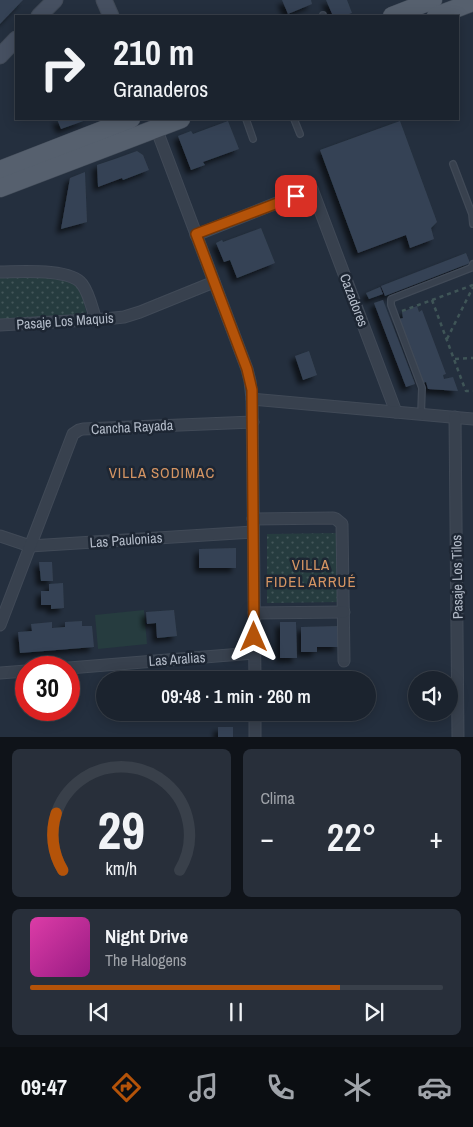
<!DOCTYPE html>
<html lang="es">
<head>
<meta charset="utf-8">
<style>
	body { margin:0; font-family:"Archivo Narrow",sans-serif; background:#282f3a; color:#f1f3f6; height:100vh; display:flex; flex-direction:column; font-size:19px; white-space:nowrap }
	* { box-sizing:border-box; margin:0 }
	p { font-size:16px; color:#a0a4aa }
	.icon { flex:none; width:28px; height:28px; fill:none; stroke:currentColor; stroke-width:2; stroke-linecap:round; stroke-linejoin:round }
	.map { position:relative; height:737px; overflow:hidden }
	.sheet { display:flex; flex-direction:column; gap:12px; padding:12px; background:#0f1319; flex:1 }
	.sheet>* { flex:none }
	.top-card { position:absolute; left:15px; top:15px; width:444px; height:105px; border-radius:0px; box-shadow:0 2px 12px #0003,0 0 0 1px #39404a; background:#1b232e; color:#f1f3f6; overflow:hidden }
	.tools { position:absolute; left:408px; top:671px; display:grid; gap:10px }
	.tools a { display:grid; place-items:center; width:50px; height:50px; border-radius:50%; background:#1b232e; box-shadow:0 2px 12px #0003,0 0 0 1px #39404a; font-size:25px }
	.speed { position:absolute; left:15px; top:656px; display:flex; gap:10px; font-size:25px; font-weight:700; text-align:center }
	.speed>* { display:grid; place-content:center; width:65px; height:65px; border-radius:50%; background:#1b232e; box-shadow:0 2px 12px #0003,0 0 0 1px #39404a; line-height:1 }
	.speed .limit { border:8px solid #d22; background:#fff; color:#111 }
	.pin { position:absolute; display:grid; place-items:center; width:42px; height:42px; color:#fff; margin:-21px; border-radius:10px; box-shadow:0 2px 8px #0006 }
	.me { position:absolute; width:55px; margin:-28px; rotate:0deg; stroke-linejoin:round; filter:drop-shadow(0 0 4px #0008) }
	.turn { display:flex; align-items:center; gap:18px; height:105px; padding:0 15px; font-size:22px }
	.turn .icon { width:65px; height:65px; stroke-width:2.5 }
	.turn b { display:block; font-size:35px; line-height:42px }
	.big { font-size:38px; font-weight:600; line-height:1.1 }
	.sheet .widget { flex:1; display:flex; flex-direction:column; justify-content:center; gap:8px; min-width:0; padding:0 18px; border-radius:8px; background:#282f3a }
	.sheet .dial { align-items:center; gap:0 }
	.dial svg { height:130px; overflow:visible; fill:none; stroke:#39404a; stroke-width:7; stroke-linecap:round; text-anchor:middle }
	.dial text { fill:#f1f3f6; stroke:none }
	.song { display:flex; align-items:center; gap:15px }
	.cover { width:60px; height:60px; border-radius:8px; background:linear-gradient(135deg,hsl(320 70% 55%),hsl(310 70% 35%)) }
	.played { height:5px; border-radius:2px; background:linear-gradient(90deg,#b45309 75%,#39404a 75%) }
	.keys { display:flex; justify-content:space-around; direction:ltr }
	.heat { display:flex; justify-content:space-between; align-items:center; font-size:28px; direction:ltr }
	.sheet .tiles { flex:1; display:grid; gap:12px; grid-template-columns:1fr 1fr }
	.widget:last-child { grid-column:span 2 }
	.trip { position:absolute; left:96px; top:671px; width:280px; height:50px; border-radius:25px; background:#1b232e; box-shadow:0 2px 12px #0003,0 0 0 1px #39404a; font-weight:600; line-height:50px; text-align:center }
	.menu { display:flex; height:80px; justify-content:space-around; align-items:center; background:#0b0e12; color:#a0a4aa }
	.menu .icon { width:35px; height:35px }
	.menu .on { color:#b45309 }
	.menu b { font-size:22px; color:#f1f3f6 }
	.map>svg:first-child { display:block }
	.grass { fill:url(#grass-dots) }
	.pitch { fill:#263c3f }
	.building { fill:#364354; filter:url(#shadow) }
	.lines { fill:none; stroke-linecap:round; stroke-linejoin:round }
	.lane-casing { stroke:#414a57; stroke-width:8 }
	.street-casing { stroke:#414a57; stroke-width:13 }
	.secondary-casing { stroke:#414a57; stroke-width:17 }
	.primary-casing { stroke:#414a57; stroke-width:19 }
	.path { stroke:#3f5557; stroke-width:2.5; stroke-dasharray:4 4; stroke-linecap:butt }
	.lane { stroke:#38414e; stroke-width:5.5 }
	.street { stroke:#38414e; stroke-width:11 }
	.secondary { stroke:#465061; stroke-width:15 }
	.primary { stroke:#56606e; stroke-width:18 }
	.route-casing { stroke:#753606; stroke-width:12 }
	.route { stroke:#b45309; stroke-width:9 }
	.labels { text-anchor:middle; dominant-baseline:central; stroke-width:5; stroke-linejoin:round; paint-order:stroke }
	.street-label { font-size:14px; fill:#b4bcc9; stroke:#1d2633 }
	.neighbourhood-label { font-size:15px; letter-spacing:1px; fill:#d59563; stroke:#1d2633 }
</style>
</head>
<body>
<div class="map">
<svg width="473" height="737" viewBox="0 0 473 737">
	<defs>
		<pattern id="grass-dots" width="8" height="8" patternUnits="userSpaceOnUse" patternTransform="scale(1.25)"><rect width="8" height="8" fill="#263c3f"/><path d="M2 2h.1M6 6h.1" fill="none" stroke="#435659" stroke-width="1.8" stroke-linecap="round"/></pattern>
		<filter id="shadow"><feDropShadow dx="-4.5" dy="4.5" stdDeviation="2.5" flood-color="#0009"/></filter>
	</defs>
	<rect width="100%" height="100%" fill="#242f3e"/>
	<g class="grass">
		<path d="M66 277 78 286 82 294 87 316 0 319V278Z"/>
		<path d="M339 533V602L267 603V534Z"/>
	</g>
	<path class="pitch" d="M144 610 147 644 98 649 95 615Z"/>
	<g class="building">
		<path d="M0 0H23L0 24Z"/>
		<path d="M282 0H311L312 4 288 14Z"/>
		<path d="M326 0H347L352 13 343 16H333Z"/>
		<path d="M57 119H89L61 129Z"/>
		<path d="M228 121 239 149 203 162 205 165 191 170 178 136 191 131 193 134Z"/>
		<path d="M400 121 437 222 431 228 434 239 410 248 406 235 358 253 320 150Z"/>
		<path d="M137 151 143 155 149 170 123 180 122 178 98 187 97 165 115 159Z"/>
		<path d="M85 172 87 222 61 229 70 178Z"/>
		<path d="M261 228 275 263 237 278 230 260 224 262 216 243 222 240 223 242Z"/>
		<path d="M466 253 470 263 385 296 381 286Z"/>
		<path d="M380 287 383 294 369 299 366 293Z"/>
		<path d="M383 300 415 384 406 387 374 303Z"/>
		<path d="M417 306 419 312 422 310 446 374 443 375 444 379 453 377 458 391 428 389 426 382 423 383 399 319 403 318 402 312Z"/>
		<path d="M309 351 317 375 303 380 295 356Z"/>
		<path d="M236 548V568H199V549Z"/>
		<path d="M39 562H52L53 581H41Z"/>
		<path d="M63 583 64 608 51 609V605H41V591H49V584Z"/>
		<path d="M174 610 177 636 157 638 156 623 147 624 146 612Z"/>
		<path d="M82 621V626H92L94 647 20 653 18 632 32 631 31 624 52 622V628L65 627V622Z"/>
		<path d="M280 622H296L297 658H280Z"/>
		<path d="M338 626 339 647H317V652H301V627Z"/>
		<rect x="218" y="727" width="15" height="10"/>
	</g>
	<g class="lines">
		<defs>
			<g id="lane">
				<path d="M323 15V16"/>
				<path d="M246 119 253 139"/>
				<path d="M294 119 300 134"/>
				<path d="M453 164 472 214 473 224"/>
				<path d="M421 414 422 388 391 305V299L471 268 473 264"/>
			</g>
			<g id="street">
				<path d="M156 128 247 369 250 381 252 399 255 680"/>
				<path d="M196 235 312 189 396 412"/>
				<path d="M0 272C19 272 70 268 82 284 89 293 92 308 96 320"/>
				<path d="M0 325 105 319 124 317 140 312 214 282"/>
				<path d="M252 399 473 419"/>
				<path d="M455 417 458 737"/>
				<path d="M253 519 333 518 336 519 342 524 344 661"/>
				<path d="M0 536 30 546 253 532"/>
				<path d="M254 613 344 612"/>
				<path d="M0 625 73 434 79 430 83 429 253 422"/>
				<path d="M69 668 254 653"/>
				<path d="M0 673 26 671"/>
				<path d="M255 712V737"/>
			</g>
			<g id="secondary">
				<path d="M104 0 111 16"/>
				<path d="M39 16 55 0"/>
				<path d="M0 56 16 39"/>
			</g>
			<g id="primary">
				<path d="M392 16 433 0"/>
				<path d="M436 16 473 2"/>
				<path d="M0 170 131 119"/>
				<path d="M0 188 181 119"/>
			</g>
		</defs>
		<use href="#lane" class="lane-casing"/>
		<use href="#street" class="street-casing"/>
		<use href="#secondary" class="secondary-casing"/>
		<use href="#primary" class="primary-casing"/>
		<g class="path">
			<path d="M432 300 465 389 466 391H473"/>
			<path d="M402 311 473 285"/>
			<path d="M447 339 473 287"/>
			<path d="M455 359 473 358"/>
		</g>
		<use href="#lane" class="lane"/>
		<use href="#street" class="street"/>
		<use href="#secondary" class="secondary"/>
		<use href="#primary" class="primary"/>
	</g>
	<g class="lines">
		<defs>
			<path id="route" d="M254 637 252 390 247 369 196 234 296 196"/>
		</defs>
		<use href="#route" class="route-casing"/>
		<use href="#route" class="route"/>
	</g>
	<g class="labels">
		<g class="street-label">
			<text transform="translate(354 300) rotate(69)">Cazadores</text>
			<text transform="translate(65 321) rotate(-4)">Pasaje Los Maquis</text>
			<text transform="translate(132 427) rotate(-3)">Cancha Rayada</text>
			<text transform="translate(126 540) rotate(-4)">Las Paulonias</text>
			<text transform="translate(457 577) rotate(-91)">Pasaje Los Tilos</text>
			<text transform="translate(177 659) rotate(-4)">Las Aralias</text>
		</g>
		<g class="neighbourhood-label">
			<text x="162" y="472">VILLA SODIMAC</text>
			<text x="311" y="564">VILLA<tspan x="311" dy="17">FIDEL ARRUÉ</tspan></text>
		</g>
	</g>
</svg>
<div class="tools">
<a><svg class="icon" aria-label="sound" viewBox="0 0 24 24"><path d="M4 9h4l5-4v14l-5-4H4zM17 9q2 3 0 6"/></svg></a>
</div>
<div class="speed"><div class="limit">30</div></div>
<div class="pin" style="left:296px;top:196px;background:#d93025"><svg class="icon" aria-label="arrive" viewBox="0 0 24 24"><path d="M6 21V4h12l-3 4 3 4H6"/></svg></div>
<svg class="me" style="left:254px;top:637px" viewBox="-20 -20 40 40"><path d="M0-17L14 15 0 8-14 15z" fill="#b45309" stroke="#fff" stroke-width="4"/></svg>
<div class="trip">09:48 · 1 min · 260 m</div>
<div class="top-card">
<div class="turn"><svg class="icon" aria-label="right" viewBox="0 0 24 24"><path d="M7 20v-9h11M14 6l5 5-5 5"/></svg><div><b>210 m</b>Granaderos</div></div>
</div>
</div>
<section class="sheet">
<div class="tiles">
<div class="widget dial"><svg viewBox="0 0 100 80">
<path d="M14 69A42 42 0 1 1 86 69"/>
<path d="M14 69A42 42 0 0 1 10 34" stroke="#b45309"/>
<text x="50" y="56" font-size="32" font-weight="700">29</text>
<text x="50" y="72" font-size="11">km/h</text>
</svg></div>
<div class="widget"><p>Clima</p>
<div class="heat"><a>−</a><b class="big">22°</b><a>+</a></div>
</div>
<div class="widget">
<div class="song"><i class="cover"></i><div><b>Night Drive</b><p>The Halogens</p></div></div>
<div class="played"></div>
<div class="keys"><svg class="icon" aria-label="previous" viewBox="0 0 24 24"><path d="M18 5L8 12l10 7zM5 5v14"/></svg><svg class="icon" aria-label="pause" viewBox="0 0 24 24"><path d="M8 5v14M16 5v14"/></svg><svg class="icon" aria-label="next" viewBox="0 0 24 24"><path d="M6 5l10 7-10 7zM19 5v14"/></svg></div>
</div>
</div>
</section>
<nav class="menu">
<b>09:47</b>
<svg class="icon on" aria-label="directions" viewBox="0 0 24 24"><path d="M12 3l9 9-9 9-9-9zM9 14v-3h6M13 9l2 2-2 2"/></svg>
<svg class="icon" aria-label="music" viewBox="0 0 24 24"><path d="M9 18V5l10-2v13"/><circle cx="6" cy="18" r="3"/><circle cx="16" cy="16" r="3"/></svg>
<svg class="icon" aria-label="phone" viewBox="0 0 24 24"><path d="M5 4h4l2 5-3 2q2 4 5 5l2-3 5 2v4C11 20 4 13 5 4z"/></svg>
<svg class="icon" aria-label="climate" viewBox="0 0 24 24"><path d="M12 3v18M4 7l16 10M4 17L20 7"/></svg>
<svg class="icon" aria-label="car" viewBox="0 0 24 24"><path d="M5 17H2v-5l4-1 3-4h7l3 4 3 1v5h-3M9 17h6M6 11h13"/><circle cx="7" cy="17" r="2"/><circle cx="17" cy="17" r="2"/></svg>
</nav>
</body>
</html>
